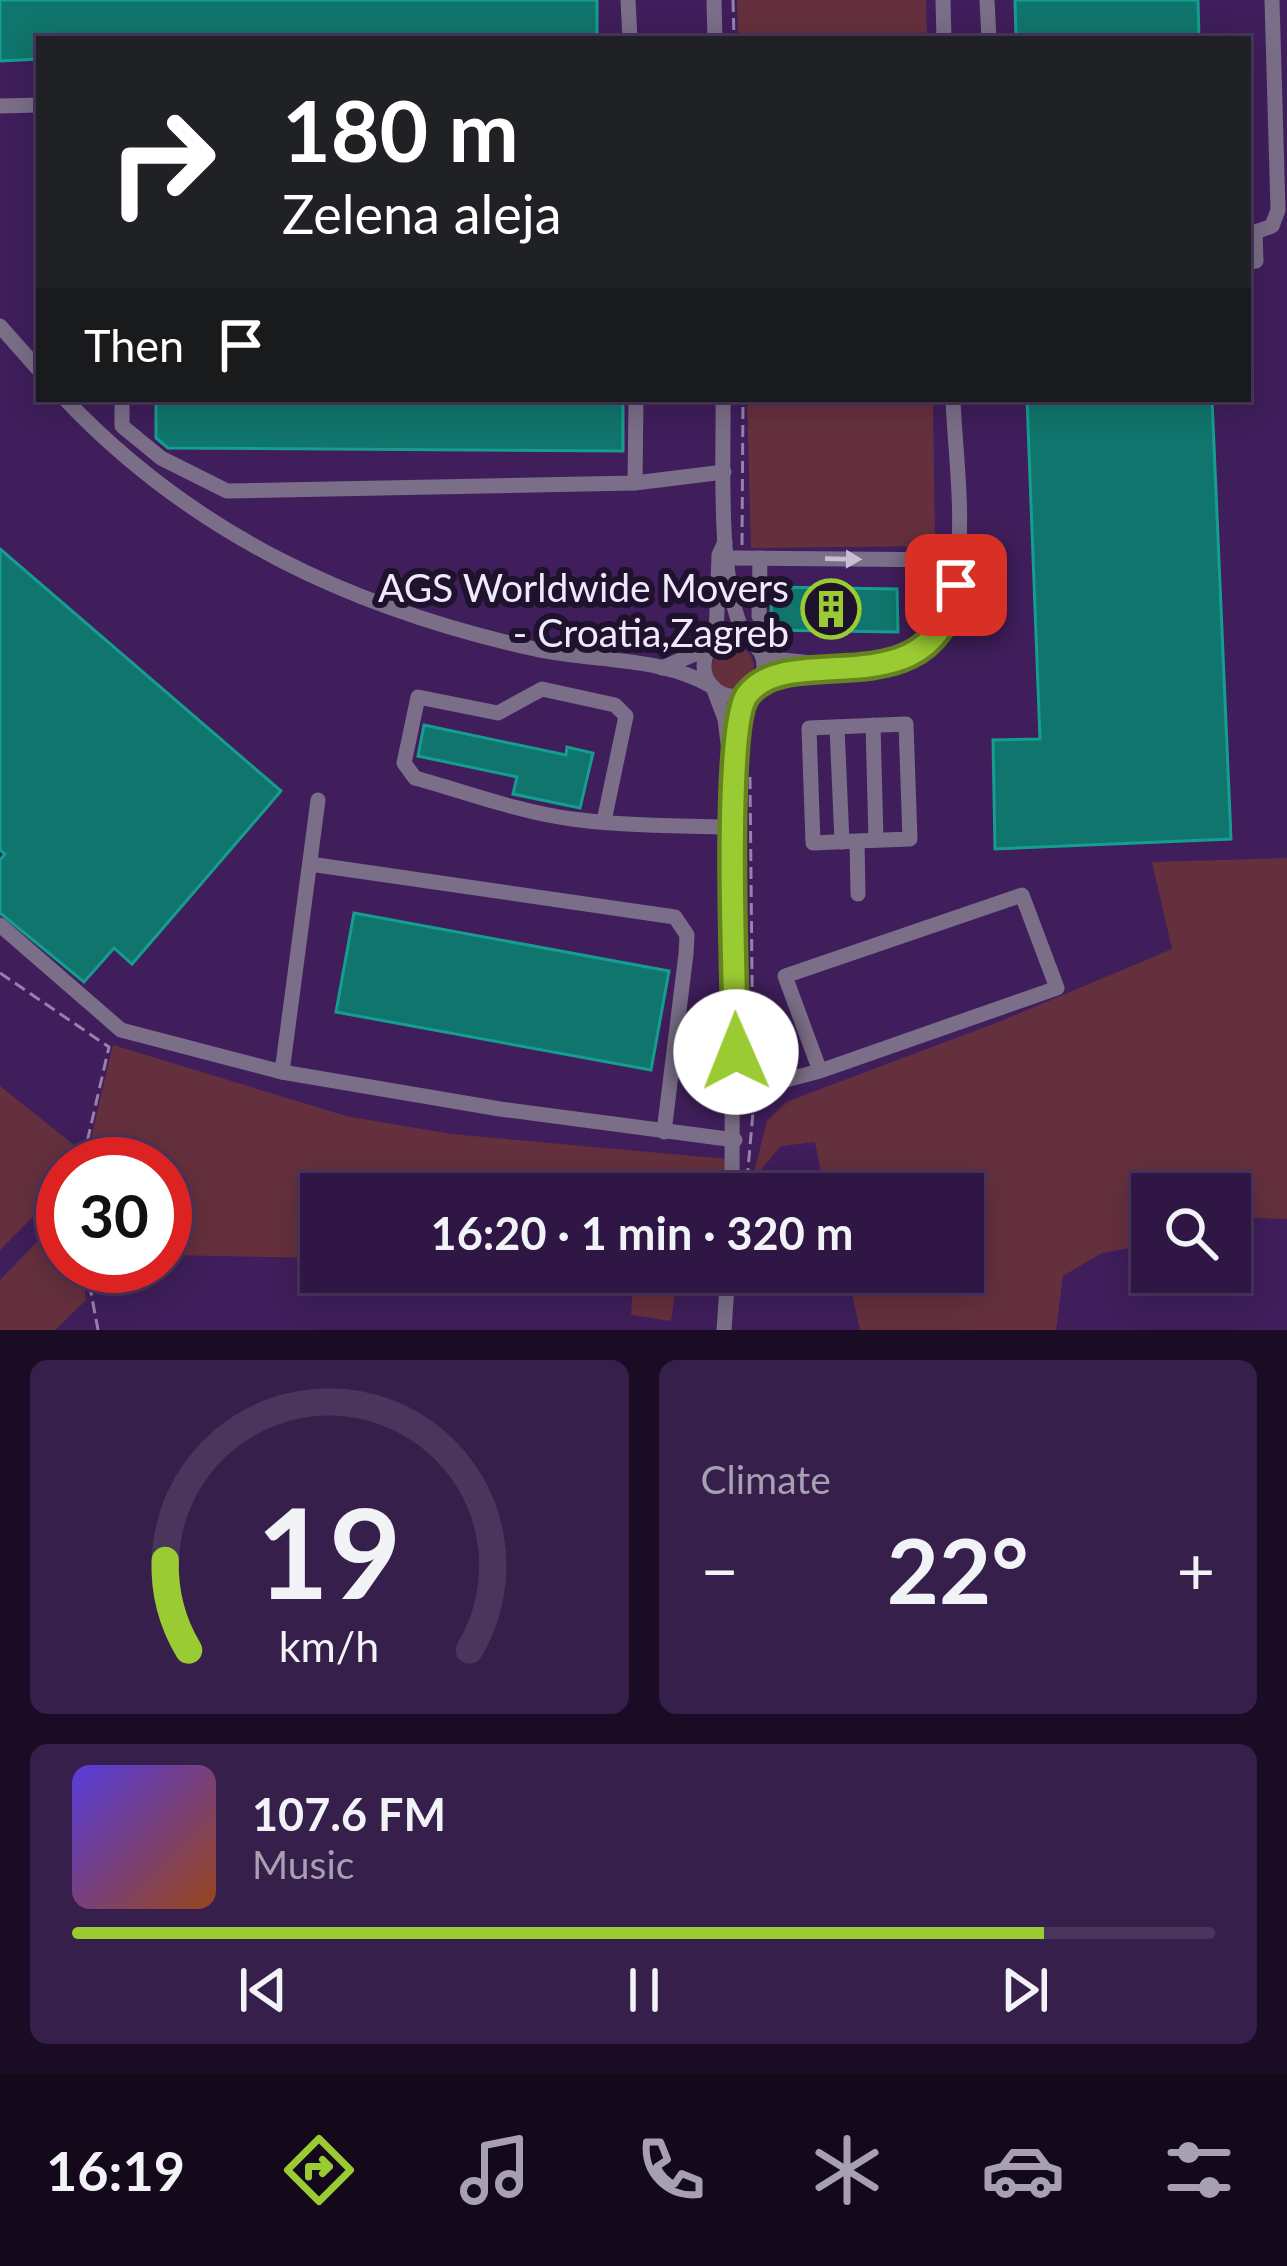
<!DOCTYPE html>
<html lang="en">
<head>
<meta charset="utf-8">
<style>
	body { margin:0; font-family:Lato,sans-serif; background:#371f4b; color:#f1f3f6; height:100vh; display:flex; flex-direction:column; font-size:45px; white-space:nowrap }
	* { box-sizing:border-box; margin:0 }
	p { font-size:39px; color:#a79fb2 }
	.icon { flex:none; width:66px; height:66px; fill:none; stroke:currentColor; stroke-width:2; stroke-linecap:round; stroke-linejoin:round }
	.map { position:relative; height:1330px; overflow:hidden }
	.side { display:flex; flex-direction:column; gap:30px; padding:30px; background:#1a0c25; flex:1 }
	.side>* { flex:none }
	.hud { position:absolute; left:36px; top:36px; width:1215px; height:366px; border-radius:0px; box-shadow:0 6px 30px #0003,0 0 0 3px #4a355d; background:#202124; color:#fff; overflow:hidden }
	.tools { position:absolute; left:1131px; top:1173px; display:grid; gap:24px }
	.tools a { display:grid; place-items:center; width:120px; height:120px; border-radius:0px; background:#2f1644; box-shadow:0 6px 30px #0003,0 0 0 3px #4a355d; font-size:60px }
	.speed { position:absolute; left:36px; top:1137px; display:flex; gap:24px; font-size:60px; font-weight:700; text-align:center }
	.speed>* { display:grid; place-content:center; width:156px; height:156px; border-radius:50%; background:#2f1644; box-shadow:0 6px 30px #0003,0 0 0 3px #4a355d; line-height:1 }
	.speed .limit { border:18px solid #d22; background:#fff; color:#111 }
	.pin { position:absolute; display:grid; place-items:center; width:102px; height:102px; color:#fff; margin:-51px; border-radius:24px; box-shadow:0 6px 18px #0006 }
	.me { position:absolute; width:132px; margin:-66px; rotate:359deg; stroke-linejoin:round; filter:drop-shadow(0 0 9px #0008) }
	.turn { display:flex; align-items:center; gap:42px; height:252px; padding:0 48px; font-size:54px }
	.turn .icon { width:156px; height:156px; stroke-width:2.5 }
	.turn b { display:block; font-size:84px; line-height:102px }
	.then { display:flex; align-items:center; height:114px; padding:0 48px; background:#0003; gap:24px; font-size:45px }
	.big { font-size:90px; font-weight:700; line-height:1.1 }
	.side .tile { flex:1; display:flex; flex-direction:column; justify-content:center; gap:18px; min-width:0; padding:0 42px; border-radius:18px; background:#371f4b }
	.side .dial { align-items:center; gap:0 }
	.dial svg { height:312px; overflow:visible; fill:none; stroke:#4a355d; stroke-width:7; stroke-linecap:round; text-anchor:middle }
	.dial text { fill:#f1f3f6; stroke:none }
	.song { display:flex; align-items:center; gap:36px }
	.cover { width:144px; height:144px; border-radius:18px; background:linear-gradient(135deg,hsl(250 70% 55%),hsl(20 70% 35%)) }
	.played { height:12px; border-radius:6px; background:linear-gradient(90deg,#9bcb32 85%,#4a355d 85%) }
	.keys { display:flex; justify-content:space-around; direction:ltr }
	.heat { display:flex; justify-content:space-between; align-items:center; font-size:66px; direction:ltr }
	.side .tiles { flex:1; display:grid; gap:30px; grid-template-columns:1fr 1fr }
	.tile:last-child { grid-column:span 2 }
	.trip { position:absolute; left:300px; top:1173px; width:684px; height:120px; border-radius:0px; background:#2f1644; box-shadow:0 6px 30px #0003,0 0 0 3px #4a355d; font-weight:700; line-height:120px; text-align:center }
	.menu { display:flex; height:192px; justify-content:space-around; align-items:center; background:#13091b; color:#a79fb2 }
	.menu .icon { width:84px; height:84px }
	.menu .current { color:#9bcb32 }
	.menu b { font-size:54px; color:#f1f3f6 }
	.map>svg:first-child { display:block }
	.green { fill:#65303d }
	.building { fill:#10756c; stroke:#159d91; stroke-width:3 }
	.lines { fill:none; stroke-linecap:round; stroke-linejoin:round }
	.path { stroke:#9781ab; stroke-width:3; stroke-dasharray:12 6; stroke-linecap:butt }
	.minor { stroke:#7a6e88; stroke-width:15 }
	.oneway { fill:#c8bdd5 }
	.route-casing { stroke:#658420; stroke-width:30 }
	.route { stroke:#9bcb32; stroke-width:21 }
	.labels { text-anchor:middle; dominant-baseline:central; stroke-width:12; stroke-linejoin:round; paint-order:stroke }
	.poi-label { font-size:39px; fill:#f2e8fe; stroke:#1f122d; text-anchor:end }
</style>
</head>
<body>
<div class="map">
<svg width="1287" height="1330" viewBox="0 0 1287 1330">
	<rect width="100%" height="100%" fill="#3f1e5b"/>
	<g class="green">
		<path d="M737 0H926L927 39H738Z"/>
		<path d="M747 399H933L935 546 751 548Z"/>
		<circle cx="733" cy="667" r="21"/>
		<path d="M1287 858V1219L1230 1217V1194H1152V1244L1102 1253 1063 1276 1056 1330H860L847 1272H963V1194H825L815 1142 781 1146 752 1180 767 1121 786 1102 1001 1021 1172 949 1152 862Z"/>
		<path d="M113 1045 346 1116 451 1134 728 1159 726 1194H321V1258L165 1255V1164H85Z"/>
		<path d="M0 1086 79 1149 77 1164H63V1187L0 1250Z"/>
		<path d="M63 1215V1266H82L86 1300 55 1330H0V1280Z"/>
		<path d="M577 1272H678L671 1321 631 1315 633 1276Z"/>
	</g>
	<g class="building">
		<path d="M0 0H597V39H39V59L0 61Z"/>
		<path d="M1015 0H1198L1199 39H1016Z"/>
		<path d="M156 399H623V451L168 448 156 438Z"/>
		<path d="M1027 399H1212L1231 839 995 849 993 740 1040 739Z"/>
		<path d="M0 549 281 791 132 964 114 948 84 982 0 913V860L5 854 0 850Z"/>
		<path d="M772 587 897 589 898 632 764 630 771 617Z"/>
		<path d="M424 725 566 755 567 747 593 753 580 808 513 794 517 777 418 756Z"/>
		<path d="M354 913 669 971 651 1070 336 1012Z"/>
	</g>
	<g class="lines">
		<g class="path">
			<path d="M733 0 734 39"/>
			<path d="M742 545 743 399"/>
			<path d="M750 777 753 1074"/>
			<path d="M0 973 109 1047 82 1164"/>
			<path d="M747 1180 754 1101"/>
			<path d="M86 1266 98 1330"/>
		</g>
		<g class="minor">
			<path d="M628 0 630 39"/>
			<path d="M714 0 715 39"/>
			<path d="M943 0 944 39"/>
			<path d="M987 0 989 39"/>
			<path d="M0 106 39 105"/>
			<path d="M1248 232H1255L1256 261 1248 262"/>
			<path d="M1255 232 1272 226 1278 210 1272 0"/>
			<path d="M0 326 39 370"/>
			<path d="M65 399C194 535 354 609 535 649 593 662 661 656 713 687L725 719 733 783 732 1194"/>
			<path d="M122 399V426L161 458 227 491 635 483 724 472"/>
			<path d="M723 399C724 466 716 581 746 639"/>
			<path d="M635 483 636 399"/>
			<path d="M730 558 956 560"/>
			<path d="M919 609 920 559"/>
			<path d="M759 616 760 558"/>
			<circle cx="734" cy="666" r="30"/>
			<path d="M758 649 783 660 841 666"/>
			<path d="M662 668 711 647 716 638 719 555 725 542"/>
			<path d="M755 687C787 664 843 670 881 665 989 649 955 476 953 399"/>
			<path d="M873 725 876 840"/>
			<path d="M837 727 842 842"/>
			<path d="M736 775 739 718 749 691"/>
			<path d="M604 821 626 716 615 705 542 689 498 713 418 697 404 763 415 778C466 792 519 812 572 819 624 826 680 826 733 827"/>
			<path d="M857 841 910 839 906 724 809 728 813 843 857 841 858 894"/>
			<path d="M310 864 675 917 687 935 686 954 664 1132"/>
			<path d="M0 925 121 1030 282 1072 318 800"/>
			<path d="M282 1072 500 1109 735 1140"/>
			<path d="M736 1093 820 1071 1057 988 1022 895 785 976 820 1071"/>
			<path d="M724 1330 728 1272"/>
		</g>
	</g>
	<defs><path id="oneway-solid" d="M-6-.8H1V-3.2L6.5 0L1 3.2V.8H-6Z" transform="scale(3)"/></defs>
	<use class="oneway" href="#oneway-solid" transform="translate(843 559) rotate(1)"/>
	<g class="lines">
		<defs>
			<path id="route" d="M736 1052C735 996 723 727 747 695 790 637 934 715 956 585"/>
		</defs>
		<use href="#route" class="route-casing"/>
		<use href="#route" class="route"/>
	</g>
	<defs>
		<symbol id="building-ring" viewBox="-11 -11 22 22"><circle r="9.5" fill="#1f122d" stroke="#9bcb32" stroke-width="1.5"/><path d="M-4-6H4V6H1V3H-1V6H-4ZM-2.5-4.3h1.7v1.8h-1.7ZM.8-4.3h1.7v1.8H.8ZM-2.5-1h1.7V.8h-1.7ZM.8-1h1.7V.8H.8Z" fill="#9bcb32"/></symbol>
	</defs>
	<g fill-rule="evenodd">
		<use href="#building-ring" x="798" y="576" width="66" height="66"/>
	</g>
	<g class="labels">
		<g class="poi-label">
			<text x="789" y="587">AGS Worldwide Movers<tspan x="789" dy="45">- Croatia,Zagreb</tspan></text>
		</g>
	</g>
</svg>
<div class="tools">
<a><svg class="icon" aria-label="search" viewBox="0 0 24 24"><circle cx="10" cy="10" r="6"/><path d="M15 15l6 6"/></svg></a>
</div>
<div class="speed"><div class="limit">30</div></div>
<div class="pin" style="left:956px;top:585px;background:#d93025"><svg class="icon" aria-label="arrive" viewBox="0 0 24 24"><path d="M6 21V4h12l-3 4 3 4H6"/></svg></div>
<svg class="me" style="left:736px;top:1052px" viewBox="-20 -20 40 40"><circle r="19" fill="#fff"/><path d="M0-13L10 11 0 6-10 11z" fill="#9bcb32"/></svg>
<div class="trip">16:20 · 1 min · 320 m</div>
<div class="hud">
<div class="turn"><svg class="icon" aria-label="right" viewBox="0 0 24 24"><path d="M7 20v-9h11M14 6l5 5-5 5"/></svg><div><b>180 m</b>Zelena aleja</div></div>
<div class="then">Then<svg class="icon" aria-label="arrive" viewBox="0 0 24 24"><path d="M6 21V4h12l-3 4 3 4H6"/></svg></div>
</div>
</div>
<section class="side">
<div class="tiles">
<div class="tile dial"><svg viewBox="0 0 100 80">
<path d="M14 69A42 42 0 1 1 86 69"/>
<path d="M14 69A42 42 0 0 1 8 46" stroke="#9bcb32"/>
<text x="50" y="56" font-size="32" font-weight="700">19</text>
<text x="50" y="72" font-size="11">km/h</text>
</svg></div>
<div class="tile"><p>Climate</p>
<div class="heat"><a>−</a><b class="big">22°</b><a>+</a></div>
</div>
<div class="tile">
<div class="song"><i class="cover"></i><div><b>107.6 FM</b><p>Music</p></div></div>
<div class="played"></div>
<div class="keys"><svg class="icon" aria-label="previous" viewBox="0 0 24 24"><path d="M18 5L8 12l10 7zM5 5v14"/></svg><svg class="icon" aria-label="pause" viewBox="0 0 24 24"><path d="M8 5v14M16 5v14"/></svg><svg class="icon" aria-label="next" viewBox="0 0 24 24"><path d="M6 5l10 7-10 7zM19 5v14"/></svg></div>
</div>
</div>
</section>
<nav class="menu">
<b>16:19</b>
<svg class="icon current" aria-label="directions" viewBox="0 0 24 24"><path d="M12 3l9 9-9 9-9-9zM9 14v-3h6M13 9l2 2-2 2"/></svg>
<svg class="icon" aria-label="music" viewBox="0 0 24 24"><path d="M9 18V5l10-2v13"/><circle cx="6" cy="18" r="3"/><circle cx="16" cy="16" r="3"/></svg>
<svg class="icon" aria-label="phone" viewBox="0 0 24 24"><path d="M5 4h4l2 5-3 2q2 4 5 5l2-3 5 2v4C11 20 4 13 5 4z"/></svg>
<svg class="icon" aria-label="climate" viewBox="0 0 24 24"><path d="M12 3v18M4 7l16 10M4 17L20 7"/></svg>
<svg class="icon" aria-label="car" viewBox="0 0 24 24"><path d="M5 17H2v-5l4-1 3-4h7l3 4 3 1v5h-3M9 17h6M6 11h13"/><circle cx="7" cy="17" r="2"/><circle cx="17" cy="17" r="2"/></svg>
<svg class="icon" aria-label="filters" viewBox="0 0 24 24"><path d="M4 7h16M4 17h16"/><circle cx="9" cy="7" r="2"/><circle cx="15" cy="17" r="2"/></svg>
</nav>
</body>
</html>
